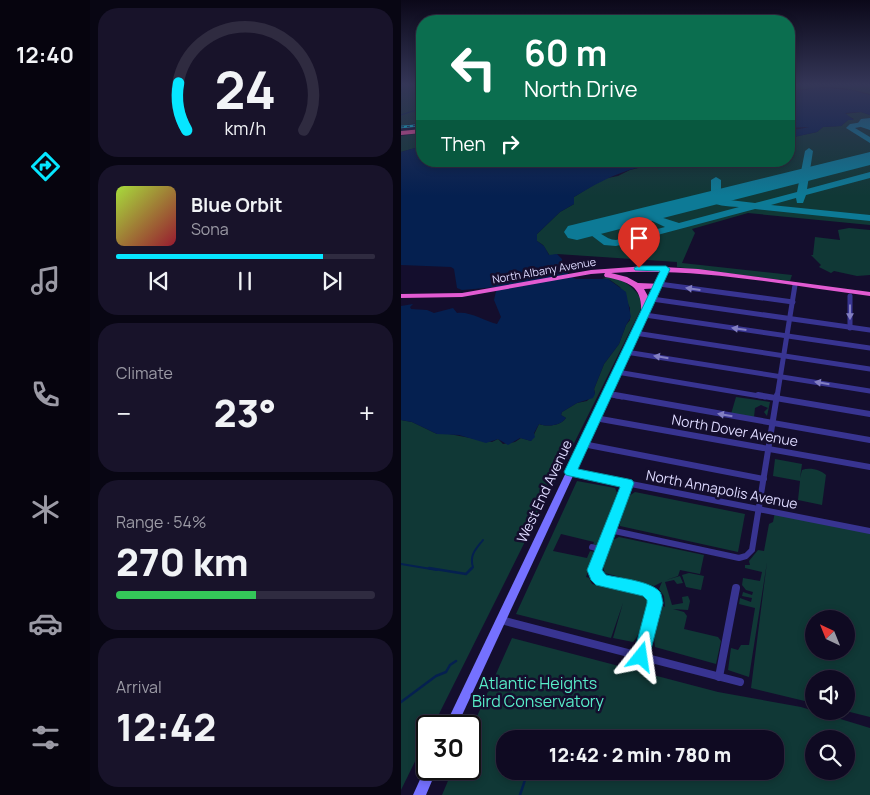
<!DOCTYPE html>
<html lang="en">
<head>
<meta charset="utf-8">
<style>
	body { margin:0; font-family:Manrope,sans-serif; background:#18132a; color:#f1f3f6; height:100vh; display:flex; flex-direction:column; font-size:19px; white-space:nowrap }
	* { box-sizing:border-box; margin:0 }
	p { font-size:16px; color:#9b9aa5 }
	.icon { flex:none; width:28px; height:28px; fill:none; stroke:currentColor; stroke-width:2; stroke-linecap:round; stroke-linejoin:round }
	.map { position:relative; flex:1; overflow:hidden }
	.details { display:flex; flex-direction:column; gap:8px; padding:8px; background:#080613; width:311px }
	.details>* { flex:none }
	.banner { position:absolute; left:15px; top:15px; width:379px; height:152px; border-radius:20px; box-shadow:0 2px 8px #0003,0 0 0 1px #2f2b40; background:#0b6e4f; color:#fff; overflow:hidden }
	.needle { width:32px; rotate:317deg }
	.fabs { position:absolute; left:404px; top:610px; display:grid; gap:10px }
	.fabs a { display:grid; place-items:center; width:50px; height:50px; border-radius:50%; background:#0f0a22; box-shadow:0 2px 8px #0003,0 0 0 1px #2f2b40; font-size:25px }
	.speed { position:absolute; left:15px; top:715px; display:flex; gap:10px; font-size:25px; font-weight:700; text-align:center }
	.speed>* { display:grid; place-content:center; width:65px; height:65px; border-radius:50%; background:#0f0a22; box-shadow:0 2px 8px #0003,0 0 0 1px #2f2b40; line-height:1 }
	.speed .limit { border:2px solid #111; border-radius:8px; background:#fff; color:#111 }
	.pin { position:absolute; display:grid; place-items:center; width:42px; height:42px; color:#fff; margin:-51px -21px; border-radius:50% 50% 50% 0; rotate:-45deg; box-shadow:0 0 5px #0007 }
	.pin .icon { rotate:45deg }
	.me { position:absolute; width:55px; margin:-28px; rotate:15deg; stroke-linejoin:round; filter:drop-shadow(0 0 4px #0008) }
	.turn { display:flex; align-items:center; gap:18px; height:105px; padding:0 25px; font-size:22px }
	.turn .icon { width:65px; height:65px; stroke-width:2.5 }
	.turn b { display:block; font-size:35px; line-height:42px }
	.then { display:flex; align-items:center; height:48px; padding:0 25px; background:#0003; gap:10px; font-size:19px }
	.big { font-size:38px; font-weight:800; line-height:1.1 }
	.details .widget { flex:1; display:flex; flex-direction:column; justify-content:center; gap:8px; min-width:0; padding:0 18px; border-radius:20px; background:#18132a }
	.details .dial { align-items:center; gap:0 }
	.dial svg { height:130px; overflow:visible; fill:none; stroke:#2f2b40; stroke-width:7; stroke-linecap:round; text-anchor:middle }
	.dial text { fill:#f1f3f6; stroke:none }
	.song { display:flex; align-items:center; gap:15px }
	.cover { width:60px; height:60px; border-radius:8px; background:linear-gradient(135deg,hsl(80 70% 55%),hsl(350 70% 35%)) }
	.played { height:5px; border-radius:2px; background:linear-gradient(90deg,#06e6ff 80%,#2f2b40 80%) }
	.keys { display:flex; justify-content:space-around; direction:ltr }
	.heat { display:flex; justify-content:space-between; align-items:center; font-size:28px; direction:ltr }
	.charge { height:8px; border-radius:4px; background:linear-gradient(90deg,#34c759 54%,#2f2b40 0) }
	.trip { position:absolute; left:95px; top:730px; width:288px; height:50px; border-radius:20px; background:#0f0a22; box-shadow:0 2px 8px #0003,0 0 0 1px #2f2b40; font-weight:800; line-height:50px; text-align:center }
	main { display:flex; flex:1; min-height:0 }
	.menu { display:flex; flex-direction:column; width:90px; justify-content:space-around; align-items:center; background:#06040e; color:#9b9aa5 }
	.menu .icon { width:35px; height:35px }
	.menu .current { color:#06e6ff }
	.menu b { font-size:22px; color:#f1f3f6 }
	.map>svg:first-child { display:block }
	.green { fill:#103836; fill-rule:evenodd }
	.water { fill:#052050 }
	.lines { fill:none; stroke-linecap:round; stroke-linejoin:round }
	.stream-far2 { stroke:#052050; stroke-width:1 }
	.stream-far1 { stroke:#052050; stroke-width:2 }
	.stream { stroke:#052050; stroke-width:2.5 }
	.taxiway { fill:#0d7a96; fill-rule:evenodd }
	.runway { fill:#0d7a96; fill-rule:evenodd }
	.minor-far2 { stroke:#383491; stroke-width:5 }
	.minor-far1 { stroke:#383491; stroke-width:6 }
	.minor { stroke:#383491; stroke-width:8 }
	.secondary { fill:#7571ff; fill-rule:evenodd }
	.trunk { fill:#e25bd2; fill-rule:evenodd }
	.motorway { fill:#ff55a6; fill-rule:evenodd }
	.rail-casing { stroke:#06e6ff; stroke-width:2.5 }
	.rail { stroke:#140e2d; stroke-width:1; stroke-dasharray:3; stroke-linecap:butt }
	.oneway { fill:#837fc2 }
	.route { fill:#06e6ff; stroke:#0496a6 }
	.labels { text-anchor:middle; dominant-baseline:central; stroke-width:5; stroke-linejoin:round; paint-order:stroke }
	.far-street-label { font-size:11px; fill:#dedaff; stroke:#140e2d }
	.street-label { font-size:14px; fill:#dedaff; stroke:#140e2d }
	.near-park-label { font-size:16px; fill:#58edc8; stroke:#140e2d }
</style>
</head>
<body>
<main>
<nav class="menu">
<b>12:40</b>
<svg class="icon current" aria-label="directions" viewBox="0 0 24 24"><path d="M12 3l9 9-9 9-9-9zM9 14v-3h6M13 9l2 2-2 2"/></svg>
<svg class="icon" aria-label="music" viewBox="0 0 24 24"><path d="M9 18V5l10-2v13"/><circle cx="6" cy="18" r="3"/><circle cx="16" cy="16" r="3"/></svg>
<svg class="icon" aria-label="phone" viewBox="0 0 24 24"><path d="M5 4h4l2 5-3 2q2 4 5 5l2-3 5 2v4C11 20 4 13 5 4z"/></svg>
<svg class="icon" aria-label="climate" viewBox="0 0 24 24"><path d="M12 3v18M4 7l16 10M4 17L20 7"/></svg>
<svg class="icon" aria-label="car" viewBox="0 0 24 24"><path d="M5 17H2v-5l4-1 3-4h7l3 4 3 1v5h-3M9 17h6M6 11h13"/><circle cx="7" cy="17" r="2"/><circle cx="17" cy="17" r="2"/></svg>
<svg class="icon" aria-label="filters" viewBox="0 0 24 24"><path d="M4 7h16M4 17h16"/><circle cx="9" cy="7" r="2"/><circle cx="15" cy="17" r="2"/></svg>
</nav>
<section class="details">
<div class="widget dial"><svg viewBox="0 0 100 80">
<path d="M14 69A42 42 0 1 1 86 69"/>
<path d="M14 69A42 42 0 0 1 9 40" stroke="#06e6ff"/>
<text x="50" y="56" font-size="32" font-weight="700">24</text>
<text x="50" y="72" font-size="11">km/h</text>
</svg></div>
<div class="widget">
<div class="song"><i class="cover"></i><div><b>Blue Orbit</b><p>Sona</p></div></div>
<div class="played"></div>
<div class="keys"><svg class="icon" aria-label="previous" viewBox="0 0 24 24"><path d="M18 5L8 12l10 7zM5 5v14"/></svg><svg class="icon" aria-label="pause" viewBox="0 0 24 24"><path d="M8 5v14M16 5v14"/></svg><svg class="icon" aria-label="next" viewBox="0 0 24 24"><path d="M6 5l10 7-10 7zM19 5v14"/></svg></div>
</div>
<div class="widget"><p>Climate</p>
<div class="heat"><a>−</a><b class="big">23°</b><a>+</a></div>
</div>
<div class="widget"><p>Range · 54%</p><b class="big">270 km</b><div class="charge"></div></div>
<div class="widget"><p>Arrival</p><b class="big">12:42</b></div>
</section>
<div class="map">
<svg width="469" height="795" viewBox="0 0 469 795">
	<rect width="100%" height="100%" fill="#140e2d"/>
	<g class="green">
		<path d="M0 85H21V122L0 126Z"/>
		<path d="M388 85H469V94C452 90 432 85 414 88 405 89 397 90 388 90Z"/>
		<path d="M460 112 469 115V225L347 213 291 229 294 233 281 263 391 275 389 281 276 267V262L156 254 149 256 142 245 136 241V234L159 212 173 204V197L202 179 217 176 229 170 266 161H388V138L416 132 422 127 440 126 447 120 453 119 443 114Z"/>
		<path d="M21 133V146L0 152V136Z"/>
		<path d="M448 228 469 230V275L456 276 433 271 430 273 418 267 420 265 410 255H412L414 237 439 240 437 230Z"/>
		<path d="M201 278C219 274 234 288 243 303L32 726H26V737L0 790V420L11 422 36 434H48L91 442 97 439 102 444 114 442 120 438 130 441 138 424C147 427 159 426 165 418L160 415 161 412 176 403 186 401 194 393 193 389 203 364 218 344 225 325 229 320V308L219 287 209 280Z"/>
		<path d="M335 397 369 402 366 416 363 412 367 408 360 405 354 408 353 417 330 414Z"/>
		<path d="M374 459 401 464 399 478 401 470C409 467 420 470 425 475L421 505 397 500 399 481 372 476Z"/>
		<path d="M176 481 214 488 216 493 195 548 191 547 193 542 160 534 152 551 186 558 189 551 194 552 185 577 188 578 191 584 245 597C250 605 239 636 232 642L212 638 222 603 210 638 115 614Z"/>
		<path d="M234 492 344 514 337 552 219 526V523L228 496Z"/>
		<path d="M374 512 469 531V717L445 711V679H412V703L350 688 366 562 348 677 327 670 330 648 337 650 340 645H348L354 608 338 604 339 598 350 602 351 598 341 596 342 592 351 595 352 592 345 590 341 585 342 578 359 581 361 572 344 568V565H349L348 561 357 550 363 551 368 524 372 522ZM412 619H445V651H412Z"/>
		<path d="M218 537 303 555 299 574 279 570 277 576 265 580 279 576 282 583 276 584 273 580 264 582 271 605 282 603 281 597 287 596 289 601 287 610 272 609 283 612 286 616 283 629 317 637 320 641 315 664 254 647 253 638 262 606 264 607 263 596 258 589 261 582 253 586 204 573 202 567 212 540Z"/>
		<path d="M288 573 303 576 300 590 285 587 281 575Z"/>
		<path d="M111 638 317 692 400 707 469 728V795H41L52 769H69V732ZM104 739H374V771H104ZM412 739H445V771H412Z"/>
	</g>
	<g class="water">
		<path d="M415 87 450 90 469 95V115L460 112 444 113 453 120H447L440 126 422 127 416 132 388 138V131L408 127 388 128V90H405Z"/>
		<path d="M21 146V161H266C254 167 240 166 228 170 207 177 193 185 173 197V204L159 212 136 234V241L143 246 148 255 156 254 161 259V265L167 270V275L175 279H207L225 292 230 317 225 325 218 344 203 364 193 389 194 394 192 398 176 403 161 412 160 415 165 418C159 426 147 427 138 424L133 433 134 437 130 441 119 438 107 445 97 439 85 443 58 435 36 434 11 422 0 420V306L12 304 9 307 10 309 26 310 33 313 52 308 56 313C69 311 83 321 96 324L100 317 93 300 96 287 61 290 56 288 53 269 50 267 0 265V152Z"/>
	</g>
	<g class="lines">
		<g class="stream-far2">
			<path d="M14 112 21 111"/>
			<path d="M0 115 21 108"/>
		</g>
		<g class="stream-far1">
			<path d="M0 564 36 570"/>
			<path d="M69 570 72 567C68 555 75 549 82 540"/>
		</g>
		<g class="stream">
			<path d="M28 568 65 574 71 568"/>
			<path d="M0 702 35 676 45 672 49 665 55 661"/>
			<path d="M139 739 140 732"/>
			<path d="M119 795 127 771"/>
		</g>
		<g class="taxiway">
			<path d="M469 121V125L454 128 469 137V143L445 128 449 124Z"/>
			<path d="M408 148 412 151 406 189 469 172V178L405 195 402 203H396L395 198 370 205 469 215V221L354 209 215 246 203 245 182 229 187 226C197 229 204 240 215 240L264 227 247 219 246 217 248 211H256V216L278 223 338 207C326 206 314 207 306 198L310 193V180L315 177 320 180V194L317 198 320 199 354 203 396 192 404 151Z"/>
		</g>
		<g class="runway">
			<path d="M469 118V130L460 127 457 123 460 119Z"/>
			<path d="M469 152V165L176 240 167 238 163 232 167 226Z"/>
		</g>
		<g class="minor-far2">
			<path d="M258 284 392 302"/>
			<path d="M449 296V328"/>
			<path d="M251 299 469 330"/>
			<path d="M244 315 469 348"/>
			<path d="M234 333 469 369"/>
			<path d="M225 352 469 391"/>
			<path d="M216 372 364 397"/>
			<path d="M206 394 221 397"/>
			<path d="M376 397 394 285"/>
		</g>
		<g class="minor-far1">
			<path d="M214 395 469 440"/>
			<path d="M357 395 469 414"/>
			<path d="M194 418 469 467"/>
			<path d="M182 444 363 479"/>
			<path d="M169 472 469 531"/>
			<path d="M209 530 338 558 345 556 351 550 376 395"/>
			<path d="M191 547 201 550"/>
			<path d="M194 570 227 483"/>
		</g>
		<g class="minor">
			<path d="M195 568V576L200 580 246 591 253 596 254 603 240 657"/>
			<path d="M100 620 339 682"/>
			<path d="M318 677 335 588"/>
		</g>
		<g class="secondary">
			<path d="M265 267 268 269 56 726H44L262 269Z"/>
			<path d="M26 764V769H36L25 795H12Z"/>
		</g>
		<path class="trunk" d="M245 266 297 269 469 292V296C383 285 296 267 210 273L226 277 237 283 261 284V288L243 289 249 300 248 315 244 318 240 315C242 287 230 282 204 277L203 275 204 273 190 274 61 297 0 298V294L61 293 190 270Z"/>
		<path class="motorway" d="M21 129V133L0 135V131Z"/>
		<defs>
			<path id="rail" d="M0 127 21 125"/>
		</defs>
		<use href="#rail" class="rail-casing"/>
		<use href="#rail" class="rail"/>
	</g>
	<defs><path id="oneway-solid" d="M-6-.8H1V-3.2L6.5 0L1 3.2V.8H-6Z" transform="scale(1.25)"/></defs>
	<g class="oneway">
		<use href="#oneway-solid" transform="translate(292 289) rotate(-172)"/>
		<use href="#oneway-solid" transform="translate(449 312) rotate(90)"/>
		<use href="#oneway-solid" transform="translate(338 329) rotate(-172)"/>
		<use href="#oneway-solid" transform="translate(260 357) rotate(-171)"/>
		<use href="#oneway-solid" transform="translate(421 383) rotate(-171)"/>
		<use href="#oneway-solid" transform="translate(324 415) rotate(-170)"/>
	</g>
	<linearGradient id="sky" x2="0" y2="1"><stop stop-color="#0b0819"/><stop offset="0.43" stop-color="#343657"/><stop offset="1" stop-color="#343657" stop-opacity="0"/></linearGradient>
	<rect width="469" height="196" fill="url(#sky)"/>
	<path class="route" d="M238 266H265L269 269 177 469 227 479 231 480 233 483 201 570 205 575C218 578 250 581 259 592 261 595 261 600 262 603L248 657 246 662 240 665 234 662 232 657 246 603V600L242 596 195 585 190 580 186 570 219 487 169 476 165 475 163 472 259 271 234 270 233 268Z"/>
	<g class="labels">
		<g class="far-street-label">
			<text transform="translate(143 270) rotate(-10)">North Albany Avenue</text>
		</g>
		<g class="street-label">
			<text transform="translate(334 430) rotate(10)">North Dover Avenue</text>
			<text transform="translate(321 489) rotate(11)">North Annapolis Avenue</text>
			<text transform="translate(143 491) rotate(-65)">West End Avenue</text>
		</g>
		<g class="near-park-label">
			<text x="137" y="683">Atlantic Heights<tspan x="137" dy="18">Bird Conservatory</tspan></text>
		</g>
	</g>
</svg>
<div class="fabs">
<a><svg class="needle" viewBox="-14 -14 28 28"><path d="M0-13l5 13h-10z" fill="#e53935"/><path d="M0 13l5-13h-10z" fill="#9b9aa5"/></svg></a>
<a><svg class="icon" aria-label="sound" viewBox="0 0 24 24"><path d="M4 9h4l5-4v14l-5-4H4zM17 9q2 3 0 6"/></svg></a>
<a><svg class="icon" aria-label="search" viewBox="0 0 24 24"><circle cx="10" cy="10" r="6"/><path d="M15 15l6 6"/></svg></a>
</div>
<div class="speed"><div class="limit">30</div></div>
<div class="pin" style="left:238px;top:268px;background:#d93025"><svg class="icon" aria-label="arrive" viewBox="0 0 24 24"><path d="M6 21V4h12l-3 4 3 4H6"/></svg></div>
<svg class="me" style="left:240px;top:657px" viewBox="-20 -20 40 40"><path d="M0-17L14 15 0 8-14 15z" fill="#06e6ff" stroke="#fff" stroke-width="4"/></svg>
<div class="trip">12:42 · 2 min · 780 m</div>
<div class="banner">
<div class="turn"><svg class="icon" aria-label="left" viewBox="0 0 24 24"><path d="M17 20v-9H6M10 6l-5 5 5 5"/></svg><div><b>60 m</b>North Drive</div></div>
<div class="then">Then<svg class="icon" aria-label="right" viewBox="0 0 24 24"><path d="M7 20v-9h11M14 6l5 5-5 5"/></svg></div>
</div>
</div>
</main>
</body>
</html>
